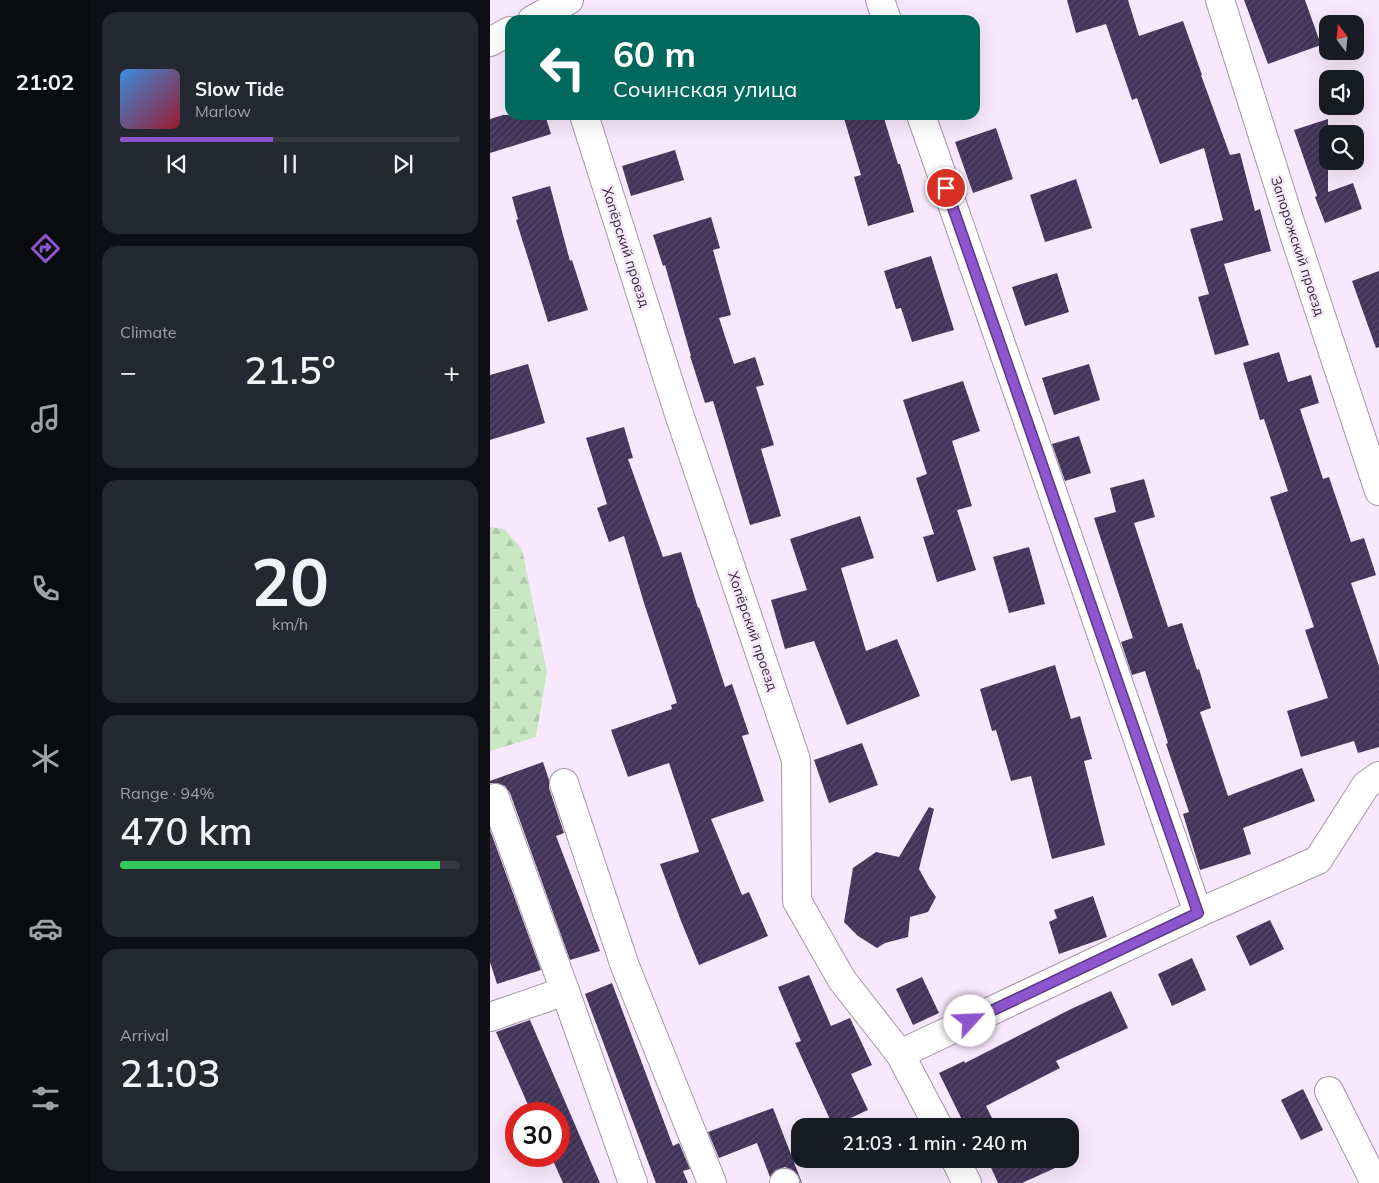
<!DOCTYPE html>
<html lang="en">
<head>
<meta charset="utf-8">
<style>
	body { margin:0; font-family:Mulish,sans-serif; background:#242831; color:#f1f3f6; height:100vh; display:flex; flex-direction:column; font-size:19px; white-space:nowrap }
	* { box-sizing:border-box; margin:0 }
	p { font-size:16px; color:#9ea1a6 }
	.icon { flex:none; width:28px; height:28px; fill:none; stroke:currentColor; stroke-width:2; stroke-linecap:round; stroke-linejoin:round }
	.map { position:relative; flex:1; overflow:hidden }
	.drawer { display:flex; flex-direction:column; gap:12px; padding:12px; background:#0d0f14; width:400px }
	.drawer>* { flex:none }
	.top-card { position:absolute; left:15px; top:15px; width:475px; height:105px; border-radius:15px; box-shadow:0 5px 20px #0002; background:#00695c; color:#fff; overflow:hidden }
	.needle { width:32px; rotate:344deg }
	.tools { position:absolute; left:829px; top:15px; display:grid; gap:10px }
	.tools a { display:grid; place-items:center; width:45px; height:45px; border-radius:10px; background:#171b24; box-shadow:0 5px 20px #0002; font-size:25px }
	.speed { position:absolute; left:15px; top:1102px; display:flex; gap:10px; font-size:25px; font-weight:700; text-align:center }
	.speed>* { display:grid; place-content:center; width:65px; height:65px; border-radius:50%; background:#171b24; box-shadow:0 5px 20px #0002; line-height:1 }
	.speed .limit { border:8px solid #d22; background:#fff; color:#111 }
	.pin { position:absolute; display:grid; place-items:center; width:42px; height:42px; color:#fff; margin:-21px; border:2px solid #fff; border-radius:50%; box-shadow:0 1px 5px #0007 }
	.me { position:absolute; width:55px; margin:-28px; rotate:65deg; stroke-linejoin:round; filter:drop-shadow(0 0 4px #0008) }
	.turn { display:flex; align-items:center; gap:18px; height:105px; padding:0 25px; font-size:22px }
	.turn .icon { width:65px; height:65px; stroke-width:2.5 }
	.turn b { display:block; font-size:35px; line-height:42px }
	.big { font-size:38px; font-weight:600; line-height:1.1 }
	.drawer .tile { flex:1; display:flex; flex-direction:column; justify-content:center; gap:8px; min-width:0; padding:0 18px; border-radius:15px; background:#242831 }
	.drawer .dial { align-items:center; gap:0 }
	.dial b { font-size:65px; line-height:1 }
	.song { display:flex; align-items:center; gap:15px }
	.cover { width:60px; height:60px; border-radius:8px; background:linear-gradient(135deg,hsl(210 70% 55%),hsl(350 70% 35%)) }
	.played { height:5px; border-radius:2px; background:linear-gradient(90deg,#8e56ce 45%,#363941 45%) }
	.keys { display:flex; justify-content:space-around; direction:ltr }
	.heat { display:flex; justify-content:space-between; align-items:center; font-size:28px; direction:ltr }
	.charge { height:8px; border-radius:4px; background:linear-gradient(90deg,#34c759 94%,#363941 0) }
	.trip { position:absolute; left:301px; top:1118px; width:288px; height:50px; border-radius:15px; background:#171b24; box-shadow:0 5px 20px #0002; font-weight:600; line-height:50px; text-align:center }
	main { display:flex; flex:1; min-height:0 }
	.tab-bar { display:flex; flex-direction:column; width:90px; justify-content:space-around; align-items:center; background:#090b0e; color:#9ea1a6 }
	.tab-bar .icon { width:35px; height:35px }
	.tab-bar .active { color:#8e56ce }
	.tab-bar b { font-size:22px; color:#f1f3f6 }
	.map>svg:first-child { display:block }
	.forest { fill:url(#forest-firs) }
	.building { fill:url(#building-hatch) }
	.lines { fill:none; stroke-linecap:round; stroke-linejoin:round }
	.minor-casing { stroke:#a596a9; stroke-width:30 }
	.minor { stroke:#fff; stroke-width:28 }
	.route-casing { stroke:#5c3886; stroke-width:12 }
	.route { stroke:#8e56ce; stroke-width:9 }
	.labels { text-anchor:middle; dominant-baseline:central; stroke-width:5; stroke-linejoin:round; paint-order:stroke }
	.street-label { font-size:14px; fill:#342d35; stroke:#f8e8fd }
</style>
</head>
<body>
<main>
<nav class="tab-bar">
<b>21:02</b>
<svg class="icon active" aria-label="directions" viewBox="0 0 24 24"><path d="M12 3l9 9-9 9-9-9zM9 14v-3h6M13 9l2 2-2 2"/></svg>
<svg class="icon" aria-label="music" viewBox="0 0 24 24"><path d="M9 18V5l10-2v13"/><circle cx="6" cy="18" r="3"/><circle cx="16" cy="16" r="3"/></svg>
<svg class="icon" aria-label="phone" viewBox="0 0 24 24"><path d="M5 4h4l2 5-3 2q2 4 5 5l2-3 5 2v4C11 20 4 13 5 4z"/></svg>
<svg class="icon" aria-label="climate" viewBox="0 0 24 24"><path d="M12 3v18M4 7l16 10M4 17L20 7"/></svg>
<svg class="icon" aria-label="car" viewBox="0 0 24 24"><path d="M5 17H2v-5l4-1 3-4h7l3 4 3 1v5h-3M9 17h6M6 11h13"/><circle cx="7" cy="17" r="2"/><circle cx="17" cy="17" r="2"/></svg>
<svg class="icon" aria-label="filters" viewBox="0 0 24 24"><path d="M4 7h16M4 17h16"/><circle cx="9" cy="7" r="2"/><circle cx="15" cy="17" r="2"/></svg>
</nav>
<section class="drawer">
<div class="tile">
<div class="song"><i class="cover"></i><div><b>Slow Tide</b><p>Marlow</p></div></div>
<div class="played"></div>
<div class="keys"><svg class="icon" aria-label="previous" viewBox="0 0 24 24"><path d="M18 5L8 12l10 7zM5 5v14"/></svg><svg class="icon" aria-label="pause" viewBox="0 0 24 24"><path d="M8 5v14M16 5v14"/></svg><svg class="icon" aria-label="next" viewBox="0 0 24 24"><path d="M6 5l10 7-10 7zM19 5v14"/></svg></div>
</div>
<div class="tile"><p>Climate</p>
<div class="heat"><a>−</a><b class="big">21.5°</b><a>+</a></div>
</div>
<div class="tile dial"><b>20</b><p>km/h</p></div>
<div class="tile"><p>Range · 94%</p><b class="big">470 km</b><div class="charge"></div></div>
<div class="tile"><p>Arrival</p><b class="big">21:03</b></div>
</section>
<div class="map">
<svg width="889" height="1183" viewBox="0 0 889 1183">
	<defs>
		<pattern id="forest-firs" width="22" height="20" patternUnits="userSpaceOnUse" patternTransform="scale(1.25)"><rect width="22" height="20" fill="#cae7c4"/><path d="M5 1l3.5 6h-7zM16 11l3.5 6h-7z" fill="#aec6a9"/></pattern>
		<pattern id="building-hatch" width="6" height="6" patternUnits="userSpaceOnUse" patternTransform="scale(1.25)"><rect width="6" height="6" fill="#43345a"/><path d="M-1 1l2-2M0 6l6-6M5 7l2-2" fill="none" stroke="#56496a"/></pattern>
	</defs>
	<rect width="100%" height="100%" fill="#f8e8fd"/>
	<path class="forest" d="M0 527 14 529 32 549 57 672 46 737 0 751Z"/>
	<g class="building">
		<path d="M577 0H638L649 36 693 21 712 75H711L740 155 750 153 765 211 770 209 781 251 734 264 759 345 725 355 708 297 719 294 700 229 733 220 714 148 670 164 647 98 642 100 616 24 586 33Z"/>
		<path d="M754 0H815L831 45 778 64Z"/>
		<path d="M13 115H55L61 134 0 153V119Z"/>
		<path d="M353 115H393L408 164H410L424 212 378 226 364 177 371 175Z"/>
		<path d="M838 119V192L863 183 872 209 835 223 825 197 827 196 804 130Z"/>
		<path d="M506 128 523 179 483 193 465 142Z"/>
		<path d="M185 150 194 180 141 196 132 166Z"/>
		<path d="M586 179 602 228 555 242 540 195Z"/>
		<path d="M60 186 80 261 82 260 98 310 58 322 26 220 28 219 22 197Z"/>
		<path d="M221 217 230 248 223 250 241 315 229 318 244 364 265 357 274 385 266 387 284 445 271 449 291 516 260 525 223 401 215 403 200 356H201L175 265 173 266 163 235Z"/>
		<path d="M441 256 464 330 422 342 411 308 406 309 394 271Z"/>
		<path d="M889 271V347L886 348 862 281Z"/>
		<path d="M567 273 579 312 535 326 522 287Z"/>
		<path d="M789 352 798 382 821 375 829 403 810 409 833 479 839 477 861 542 874 538 886 575 861 583 889 666V747L868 753 864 741 811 757 797 711 838 698 815 630 824 627 780 497 798 491 774 419 770 420 753 363Z"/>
		<path d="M38 364 55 423 0 440V375Z"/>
		<path d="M599 364 610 400 564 415 552 378Z"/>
		<path d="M473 381 490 431 462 441 482 506 467 510 486 570 447 582 433 537 444 534 426 478 437 474 413 400Z"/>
		<path d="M134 427 143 458 138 459 173 557 191 552 208 608 209 607 235 687 242 684 259 734 252 736 274 801 221 819 252 895 259 892 278 936 209 965 191 921 170 864 209 852 179 763 138 777 121 730 182 709 181 705 187 703 154 603 134 536 119 542 107 508 117 504 96 438Z"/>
		<path d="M589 436 601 473 575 481 562 444Z"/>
		<path d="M654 479 665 517 644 523 678 627 692 623 707 670 709 669 721 708 710 712 738 796 812 768 825 801 753 828 761 854 710 870 693 814 699 812 676 744 678 743 655 671 642 675 631 642 643 638 604 518 626 512 620 488Z"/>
		<path d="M370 516 384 558 351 568 376 651 407 639 430 696 357 725 324 641 295 649 281 600 317 590 300 539Z"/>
		<path d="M539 547 555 604 519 613 503 557Z"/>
		<path d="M565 665 581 719 590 716 602 759 594 761 615 845 562 859 541 776 521 781 506 730 502 731 490 689Z"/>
		<path d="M372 743 388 785 339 803 324 760Z"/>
		<path d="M53 762 59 780V788L74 833 66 836 110 951 80 960 20 793 15 786 7 783H0V781Z"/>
		<path d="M439 807 444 809 429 869 439 887 446 897 438 912 420 917 418 937 395 943 387 948 368 936 354 922 363 868 386 852 409 857Z"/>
		<path d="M0 830 51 970 7 984 0 962Z"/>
		<path d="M603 896 617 937 569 954 559 922 567 918 564 910Z"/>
		<path d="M780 920 794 949 760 966 746 936Z"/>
		<path d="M702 958 716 990 682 1006 668 974Z"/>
		<path d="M319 975 341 1026 360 1018 382 1065 361 1074 378 1110 343 1126 305 1043 311 1041 288 987Z"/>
		<path d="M432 977 449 1013 423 1025 406 989Z"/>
		<path d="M122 983 183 1146 189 1143 200 1169 193 1171 198 1183H166L95 994Z"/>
		<path d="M621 991 638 1028 566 1061 570 1068 496 1106 502 1118 486 1126H475L449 1073 474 1061 475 1063 581 1009Z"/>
		<path d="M40 1020 110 1183H73L61 1156H69V1114H42L6 1032Z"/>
		<path d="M813 1089 833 1130 811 1140 791 1100Z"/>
		<path d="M283 1108 312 1183H311L308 1175 303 1170 295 1167 286 1170 280 1177 267 1143 229 1158 218 1132Z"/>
		<path d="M497 1159H585L532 1183H508Z"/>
	</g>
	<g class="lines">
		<defs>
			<g id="minor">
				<path d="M390 0 397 20"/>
				<path d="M730 0 801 225 889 491"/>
				<path d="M42 20 79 0"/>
				<path d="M0 42 20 31"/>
				<path d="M94 115 189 414 306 760 307 901 352 980 410 1054 448 1126"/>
				<path d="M431 115 533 407 708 913"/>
				<path d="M74 783 135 966 222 1183"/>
				<path d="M5 798 75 991 143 1183"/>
				<path d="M0 1017 75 991"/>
				<path d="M410 1054 708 913 828 860 876 785 889 776"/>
				<path d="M839 1091 885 1183"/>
				<path d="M465 1159 477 1183"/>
				<path d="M294 1183H295"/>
			</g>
		</defs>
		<use href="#minor" class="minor-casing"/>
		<use href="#minor" class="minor"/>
	</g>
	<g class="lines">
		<defs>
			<path id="route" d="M456 188 708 913 480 1021"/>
		</defs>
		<use href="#route" class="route-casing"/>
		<use href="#route" class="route"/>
	</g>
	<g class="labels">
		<g class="street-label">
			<text transform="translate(808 246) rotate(72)">Запорожский проезд</text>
			<text transform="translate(136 247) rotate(72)">Хопёрский проезд</text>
			<text transform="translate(263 631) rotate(71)">Хопёрский проезд</text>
		</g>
	</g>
</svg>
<div class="tools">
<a><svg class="needle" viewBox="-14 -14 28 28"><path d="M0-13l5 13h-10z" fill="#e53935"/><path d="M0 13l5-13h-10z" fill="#9ea1a6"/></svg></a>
<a><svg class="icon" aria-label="sound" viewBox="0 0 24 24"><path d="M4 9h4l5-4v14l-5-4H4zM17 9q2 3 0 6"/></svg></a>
<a><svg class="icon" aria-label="search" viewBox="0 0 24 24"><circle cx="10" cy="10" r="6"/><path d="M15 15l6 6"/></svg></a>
</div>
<div class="speed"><div class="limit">30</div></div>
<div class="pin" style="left:456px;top:188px;background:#d93025"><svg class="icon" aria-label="arrive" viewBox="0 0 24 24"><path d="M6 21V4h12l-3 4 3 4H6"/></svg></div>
<svg class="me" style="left:480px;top:1021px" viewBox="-20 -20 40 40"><circle r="19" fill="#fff"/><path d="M0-13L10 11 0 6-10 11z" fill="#8e56ce"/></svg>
<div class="trip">21:03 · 1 min · 240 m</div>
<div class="top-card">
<div class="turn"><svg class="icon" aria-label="left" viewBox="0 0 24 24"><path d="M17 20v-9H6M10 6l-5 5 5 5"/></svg><div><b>60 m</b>Сочинская улица</div></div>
</div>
</div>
</main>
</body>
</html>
